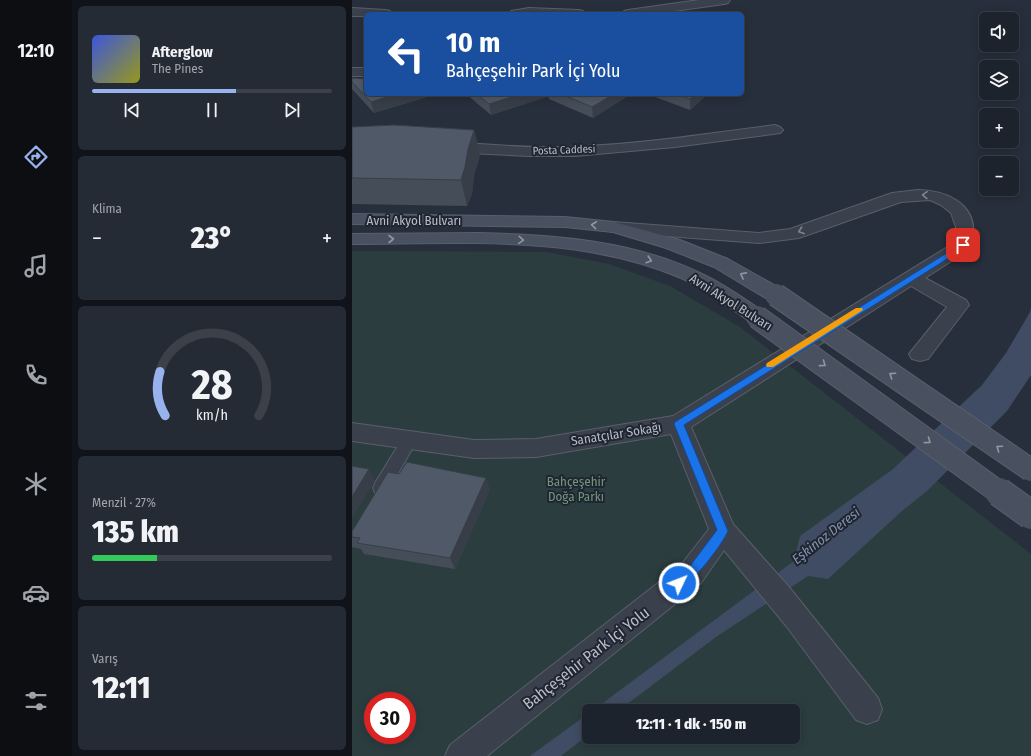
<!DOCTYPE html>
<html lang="tr">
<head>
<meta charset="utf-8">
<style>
	body { margin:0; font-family:"Fira Sans Condensed",sans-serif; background:#252b35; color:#f1f3f6; height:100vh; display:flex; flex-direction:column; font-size:15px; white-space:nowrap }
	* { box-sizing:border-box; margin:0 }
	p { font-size:13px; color:#a0a4aa }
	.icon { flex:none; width:22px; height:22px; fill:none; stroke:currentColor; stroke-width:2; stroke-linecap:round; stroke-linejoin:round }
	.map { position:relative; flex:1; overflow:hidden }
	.panel { display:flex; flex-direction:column; gap:6px; padding:6px; background:#101319; width:280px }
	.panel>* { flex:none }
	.banner { position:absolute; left:12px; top:12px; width:380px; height:84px; border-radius:6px; box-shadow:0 2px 10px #0003,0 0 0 1px #3b4049; background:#1a4fa0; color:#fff; overflow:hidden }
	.controls { position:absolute; left:627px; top:12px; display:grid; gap:8px }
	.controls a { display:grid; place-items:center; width:40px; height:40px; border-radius:6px; background:#1d232d; box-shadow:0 2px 10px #0003,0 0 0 1px #3b4049; font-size:20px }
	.speed { position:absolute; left:12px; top:692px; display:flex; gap:8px; font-size:20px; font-weight:700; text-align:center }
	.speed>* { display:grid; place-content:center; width:52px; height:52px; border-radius:50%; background:#1d232d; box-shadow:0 2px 10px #0003,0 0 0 1px #3b4049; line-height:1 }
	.speed .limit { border:6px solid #d22; background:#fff; color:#111 }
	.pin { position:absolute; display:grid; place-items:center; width:34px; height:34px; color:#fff; margin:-17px; border-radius:8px; box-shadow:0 2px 6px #0006 }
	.me { position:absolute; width:44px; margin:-22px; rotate:47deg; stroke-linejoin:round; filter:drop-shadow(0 0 3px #0008) }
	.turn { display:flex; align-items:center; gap:14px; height:84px; padding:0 16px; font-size:18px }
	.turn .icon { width:52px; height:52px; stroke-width:2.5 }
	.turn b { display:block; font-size:28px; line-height:34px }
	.big { font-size:30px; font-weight:800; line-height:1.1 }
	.panel .tile { flex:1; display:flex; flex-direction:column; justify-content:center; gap:6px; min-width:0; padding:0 14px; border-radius:6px; background:#252b35 }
	.panel .dial { align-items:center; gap:0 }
	.dial svg { height:104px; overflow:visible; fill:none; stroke:#3b4049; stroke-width:7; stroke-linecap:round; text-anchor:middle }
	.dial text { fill:#f1f3f6; stroke:none }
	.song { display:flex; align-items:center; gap:12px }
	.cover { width:48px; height:48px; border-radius:6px; background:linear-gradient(135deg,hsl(230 70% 55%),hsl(60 70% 35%)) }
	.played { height:4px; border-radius:2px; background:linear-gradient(90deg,#97b2ec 60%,#3b4049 60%) }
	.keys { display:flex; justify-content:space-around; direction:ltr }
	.heat { display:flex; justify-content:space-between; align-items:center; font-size:22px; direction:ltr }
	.charge { height:6px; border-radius:3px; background:linear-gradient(90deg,#34c759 27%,#3b4049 0) }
	.trip { position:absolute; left:230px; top:704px; width:218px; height:40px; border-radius:6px; background:#1d232d; box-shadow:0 2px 10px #0003,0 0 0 1px #3b4049; font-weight:800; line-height:40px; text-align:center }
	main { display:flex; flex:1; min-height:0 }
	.tabs { display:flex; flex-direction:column; width:72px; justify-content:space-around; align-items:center; background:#0c0e12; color:#a0a4aa }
	.tabs .icon { width:28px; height:28px }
	.tabs .on { color:#97b2ec }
	.tabs b { font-size:18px; color:#f1f3f6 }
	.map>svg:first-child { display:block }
	.green { fill:#2c3d3f; fill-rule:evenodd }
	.water { fill:#3f4c63 }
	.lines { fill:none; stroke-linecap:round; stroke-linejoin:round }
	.lane-casing { stroke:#595f6a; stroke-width:2 }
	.street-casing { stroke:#595f6a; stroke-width:2 }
	.secondary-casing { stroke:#595f6a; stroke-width:2 }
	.lane { fill:#3b414c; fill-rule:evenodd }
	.street { fill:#3b414c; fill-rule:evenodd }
	.secondary { fill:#49505f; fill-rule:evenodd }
	.secondary-bridge-far1-casing { stroke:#595f6a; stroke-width:24; stroke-linecap:butt }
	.secondary-bridge-casing { stroke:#595f6a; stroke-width:30; stroke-linecap:butt }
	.secondary-bridge-far1 { stroke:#49505f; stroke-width:22 }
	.secondary-bridge { stroke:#49505f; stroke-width:28 }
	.wall { fill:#454d59 }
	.shaded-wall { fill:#383e48 }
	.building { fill:#505967; stroke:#383e48 }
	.oneway { stroke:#7f8590 }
	.oneway2 { stroke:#9096a3 }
	.route { fill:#1a73e8; stroke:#114b97 }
	.slow { fill:#f59e0b }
	.labels { text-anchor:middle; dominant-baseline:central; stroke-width:4; stroke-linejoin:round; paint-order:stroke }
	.far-street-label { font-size:11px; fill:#b7bcc7; stroke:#202631 }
	.street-label { font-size:13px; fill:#b7bcc7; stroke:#202631 }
	.park-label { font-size:13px; fill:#71957b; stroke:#202631 }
	.water-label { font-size:14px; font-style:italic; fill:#8291ab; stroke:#202631 }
	.near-street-label { font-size:16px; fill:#b7bcc7; stroke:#202631 }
</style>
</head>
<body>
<main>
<nav class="tabs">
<b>12:10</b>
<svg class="icon on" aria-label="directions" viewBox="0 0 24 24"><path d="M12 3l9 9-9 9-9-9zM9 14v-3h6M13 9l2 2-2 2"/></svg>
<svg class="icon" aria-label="music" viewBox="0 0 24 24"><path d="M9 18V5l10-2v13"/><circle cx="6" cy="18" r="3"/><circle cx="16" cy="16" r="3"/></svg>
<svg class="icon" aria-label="phone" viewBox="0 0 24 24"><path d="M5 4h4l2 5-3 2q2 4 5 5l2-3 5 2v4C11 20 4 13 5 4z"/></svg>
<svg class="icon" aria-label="climate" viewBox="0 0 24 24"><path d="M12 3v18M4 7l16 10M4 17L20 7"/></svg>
<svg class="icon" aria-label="car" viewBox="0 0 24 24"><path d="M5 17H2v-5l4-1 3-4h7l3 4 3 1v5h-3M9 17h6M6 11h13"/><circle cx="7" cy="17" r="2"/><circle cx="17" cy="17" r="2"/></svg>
<svg class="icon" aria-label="filters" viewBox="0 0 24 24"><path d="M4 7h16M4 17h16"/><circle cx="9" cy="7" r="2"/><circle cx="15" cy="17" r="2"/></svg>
</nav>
<section class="panel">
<div class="tile">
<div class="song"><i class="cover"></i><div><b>Afterglow</b><p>The Pines</p></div></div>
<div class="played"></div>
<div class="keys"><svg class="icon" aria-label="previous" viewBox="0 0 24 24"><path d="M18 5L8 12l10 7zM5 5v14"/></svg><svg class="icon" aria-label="pause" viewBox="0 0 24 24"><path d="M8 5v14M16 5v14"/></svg><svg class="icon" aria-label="next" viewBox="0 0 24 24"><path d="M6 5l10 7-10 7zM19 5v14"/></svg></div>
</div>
<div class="tile"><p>Klima</p>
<div class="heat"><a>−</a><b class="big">23°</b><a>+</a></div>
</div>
<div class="tile dial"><svg viewBox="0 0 100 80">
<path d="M14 69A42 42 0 1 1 86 69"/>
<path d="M14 69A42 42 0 0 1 10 35" stroke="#97b2ec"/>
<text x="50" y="56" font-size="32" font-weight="700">28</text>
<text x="50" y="72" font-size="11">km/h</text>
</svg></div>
<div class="tile"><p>Menzil · 27%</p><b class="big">135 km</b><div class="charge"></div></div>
<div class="tile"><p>Varış</p><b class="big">12:11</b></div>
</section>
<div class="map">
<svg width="679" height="756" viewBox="0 0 679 756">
	<rect width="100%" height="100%" fill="#272f3c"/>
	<path class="green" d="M0 251 195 252 257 264 318 286 388 327 679 554V756H0ZM21 701H55V735H21ZM237 711H441V737H237Z"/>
	<g class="water">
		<path d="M679 307V375L655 411 575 491 550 511 476 579 456 576 364 637 266 711H240L442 561 448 536 541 469 630 385 654 353 678 312Z"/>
		<path d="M237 713V734L209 756H178Z"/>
	</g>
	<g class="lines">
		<defs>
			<path id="lane" d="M57 434 62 436 65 440 35 493 29 494 23 493 21 488 23 483 52 436Z"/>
			<g id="street">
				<path d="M347 0H378L376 3 372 4 301 14H270L272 11 276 10Z"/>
				<path d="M0 8 34 10 38 11 40 14H14V16H0Z"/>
				<path d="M177 8 227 10 231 11 233 14H157L159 11Z"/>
				<rect x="0" y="68" width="14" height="8"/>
				<path d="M423 125 428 127 431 130 428 133 323 147 223 156H176L97 152 91 150 89 147 91 144 97 142C133 144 170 148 206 147 278 146 351 134 423 125Z"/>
				<path d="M566 190C592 190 624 203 621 234 621 240 621 244 618 249L573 278 614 300 617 305 576 359 568 361 560 359 557 354 595 307 559 286 339 427 381 524 437 587 526 698 530 709 526 720 515 724 504 720 435 627 372 550 349 583 135 756H93L98 745 329 565 357 529 319 434 184 457 122 458 0 441V423L122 440 184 439 321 416 602 243 604 227 599 213 589 205 578 200 549 202 447 238 407 243 262 232 256 231 253 227 256 223 262 222 407 233 438 229 540 193Z"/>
			</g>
			<g id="secondary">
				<path d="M0 214 213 217 262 222 328 240 376 259 431 290 434 295 431 300 424 301 417 300 362 267 314 248 261 232 213 227 0 224Z"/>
				<path d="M127 233C202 235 281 240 350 274 372 284 392 299 412 312L415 317 412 322 405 324 398 322C376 306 354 289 329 278 226 234 109 244 0 244V234Z"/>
			</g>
		</defs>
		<use href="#lane" class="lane-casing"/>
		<use href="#street" class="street-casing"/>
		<use href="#secondary" class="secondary-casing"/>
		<use href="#lane" class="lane"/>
		<use href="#street" class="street"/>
		<use href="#secondary" class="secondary"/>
		<defs>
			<g id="secondary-bridge-far1">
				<path d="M424 295 679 470"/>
				<path d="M405 317 648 493"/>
			</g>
			<path id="secondary-bridge" d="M647 492 679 515"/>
		</defs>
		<use href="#secondary-bridge-far1" class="secondary-bridge-far1-casing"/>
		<use href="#secondary-bridge" class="secondary-bridge-casing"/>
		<use href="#secondary-bridge-far1" class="secondary-bridge-far1"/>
		<use href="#secondary-bridge" class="secondary-bridge"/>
	</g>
	<g class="wall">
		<path d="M0 78 14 94H78V96L22 113 0 89Z"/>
		<path d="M114 94H194V97L139 115Z"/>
		<path d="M196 94H279L241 118 197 99Z"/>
		<path d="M295 94H356L338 110Z"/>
		<path d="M0 127 122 130 128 155 122 175 120 194 115 206 0 204Z"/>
		<path d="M138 489 103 569 12 554 9 549 0 547V531Z"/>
	</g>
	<g class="shaded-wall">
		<path d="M45 94H78V96L22 113 19 102Z"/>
		<path d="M169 94H194V97L139 115 137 104Z"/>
		<path d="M262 94H279L241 118 240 107Z"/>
		<path d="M344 94H356L338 110V99Z"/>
		<path d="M122 130 128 155 122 175 120 194 115 206 109 180 116 149Z"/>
		<path d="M17 469 23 481 0 518V497Z"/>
		<path d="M134 478 138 489 103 569 98 558Z"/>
	</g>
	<g class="building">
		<path d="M288 11 289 12 285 14H243Z"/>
		<path d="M0 78 14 79V94H45L19 102 0 82Z"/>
		<path d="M125 94H169L137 104Z"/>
		<path d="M209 94H262L240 107Z"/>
		<path d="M325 94H344L338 99Z"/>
		<path d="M42 125 122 130 116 149 113 167 109 180 0 178V127Z"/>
		<path d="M55 462 134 478 98 558 5 543 8 538 0 537V531L1 530 36 472 47 474Z"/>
		<path d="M0 466 17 469 0 497Z"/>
	</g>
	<defs><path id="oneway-chevron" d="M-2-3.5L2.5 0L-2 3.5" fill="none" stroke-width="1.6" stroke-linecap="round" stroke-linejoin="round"/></defs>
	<g class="oneway">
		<use href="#oneway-chevron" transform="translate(573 195) rotate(-178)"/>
		<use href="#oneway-chevron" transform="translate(449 231) rotate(160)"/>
	</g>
	<g class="oneway2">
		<use href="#oneway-chevron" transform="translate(242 225) rotate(-174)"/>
		<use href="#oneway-chevron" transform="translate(39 239)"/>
		<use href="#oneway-chevron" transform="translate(169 240) rotate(4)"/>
		<use href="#oneway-chevron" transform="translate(297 260) rotate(17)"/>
		<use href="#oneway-chevron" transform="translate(391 275) rotate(-152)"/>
		<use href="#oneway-chevron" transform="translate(471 364) rotate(36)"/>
		<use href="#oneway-chevron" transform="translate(540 375) rotate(-146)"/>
		<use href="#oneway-chevron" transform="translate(576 441) rotate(36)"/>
		<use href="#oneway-chevron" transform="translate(647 448) rotate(-146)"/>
	</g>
	<path class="route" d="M611 243 615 245 614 247 332 425 376 531C370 545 341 583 327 588L323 587 322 583 323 579 335 570 365 530 322 424 323 422Z"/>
	<path class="slow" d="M504 308H510L511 310 421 367H415L414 365 415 363Z"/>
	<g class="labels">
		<g class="far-street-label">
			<text transform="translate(212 150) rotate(-2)">Posta Caddesi</text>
		</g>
		<g class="street-label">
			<text x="62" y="220">Avni Akyol Bulvarı</text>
			<text transform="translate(379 302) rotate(32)">Avni Akyol Bulvarı</text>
			<text transform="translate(264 434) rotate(-9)">Sanatçılar Sokağı</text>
		</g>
		<g class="park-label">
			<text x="224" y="481">Bahçeşehir<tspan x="224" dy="15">Doğa Parkı</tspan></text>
		</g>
		<g class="water-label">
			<text transform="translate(474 536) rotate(-38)">Eşkinoz Deresi</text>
		</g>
		<g class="near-street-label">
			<text transform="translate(234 658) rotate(-38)">Bahçeşehir Park İçi Yolu</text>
		</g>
	</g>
</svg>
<div class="controls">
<a><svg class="icon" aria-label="sound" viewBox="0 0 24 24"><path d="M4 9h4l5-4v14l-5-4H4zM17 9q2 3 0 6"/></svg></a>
<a><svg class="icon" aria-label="layers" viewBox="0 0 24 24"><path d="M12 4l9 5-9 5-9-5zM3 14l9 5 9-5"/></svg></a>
<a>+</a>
<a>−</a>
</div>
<div class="speed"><div class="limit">30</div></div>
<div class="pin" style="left:611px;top:245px;background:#d93025"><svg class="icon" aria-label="arrive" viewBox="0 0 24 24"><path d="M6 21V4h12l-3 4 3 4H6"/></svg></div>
<svg class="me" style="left:327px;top:583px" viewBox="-20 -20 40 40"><circle r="17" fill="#1a73e8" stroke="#fff" stroke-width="3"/><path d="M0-11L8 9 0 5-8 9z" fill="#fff"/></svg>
<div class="trip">12:11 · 1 dk · 150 m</div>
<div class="banner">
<div class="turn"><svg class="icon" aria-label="left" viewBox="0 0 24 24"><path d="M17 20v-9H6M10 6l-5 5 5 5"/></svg><div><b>10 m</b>Bahçeşehir Park İçi Yolu</div></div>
</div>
</div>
</main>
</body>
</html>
